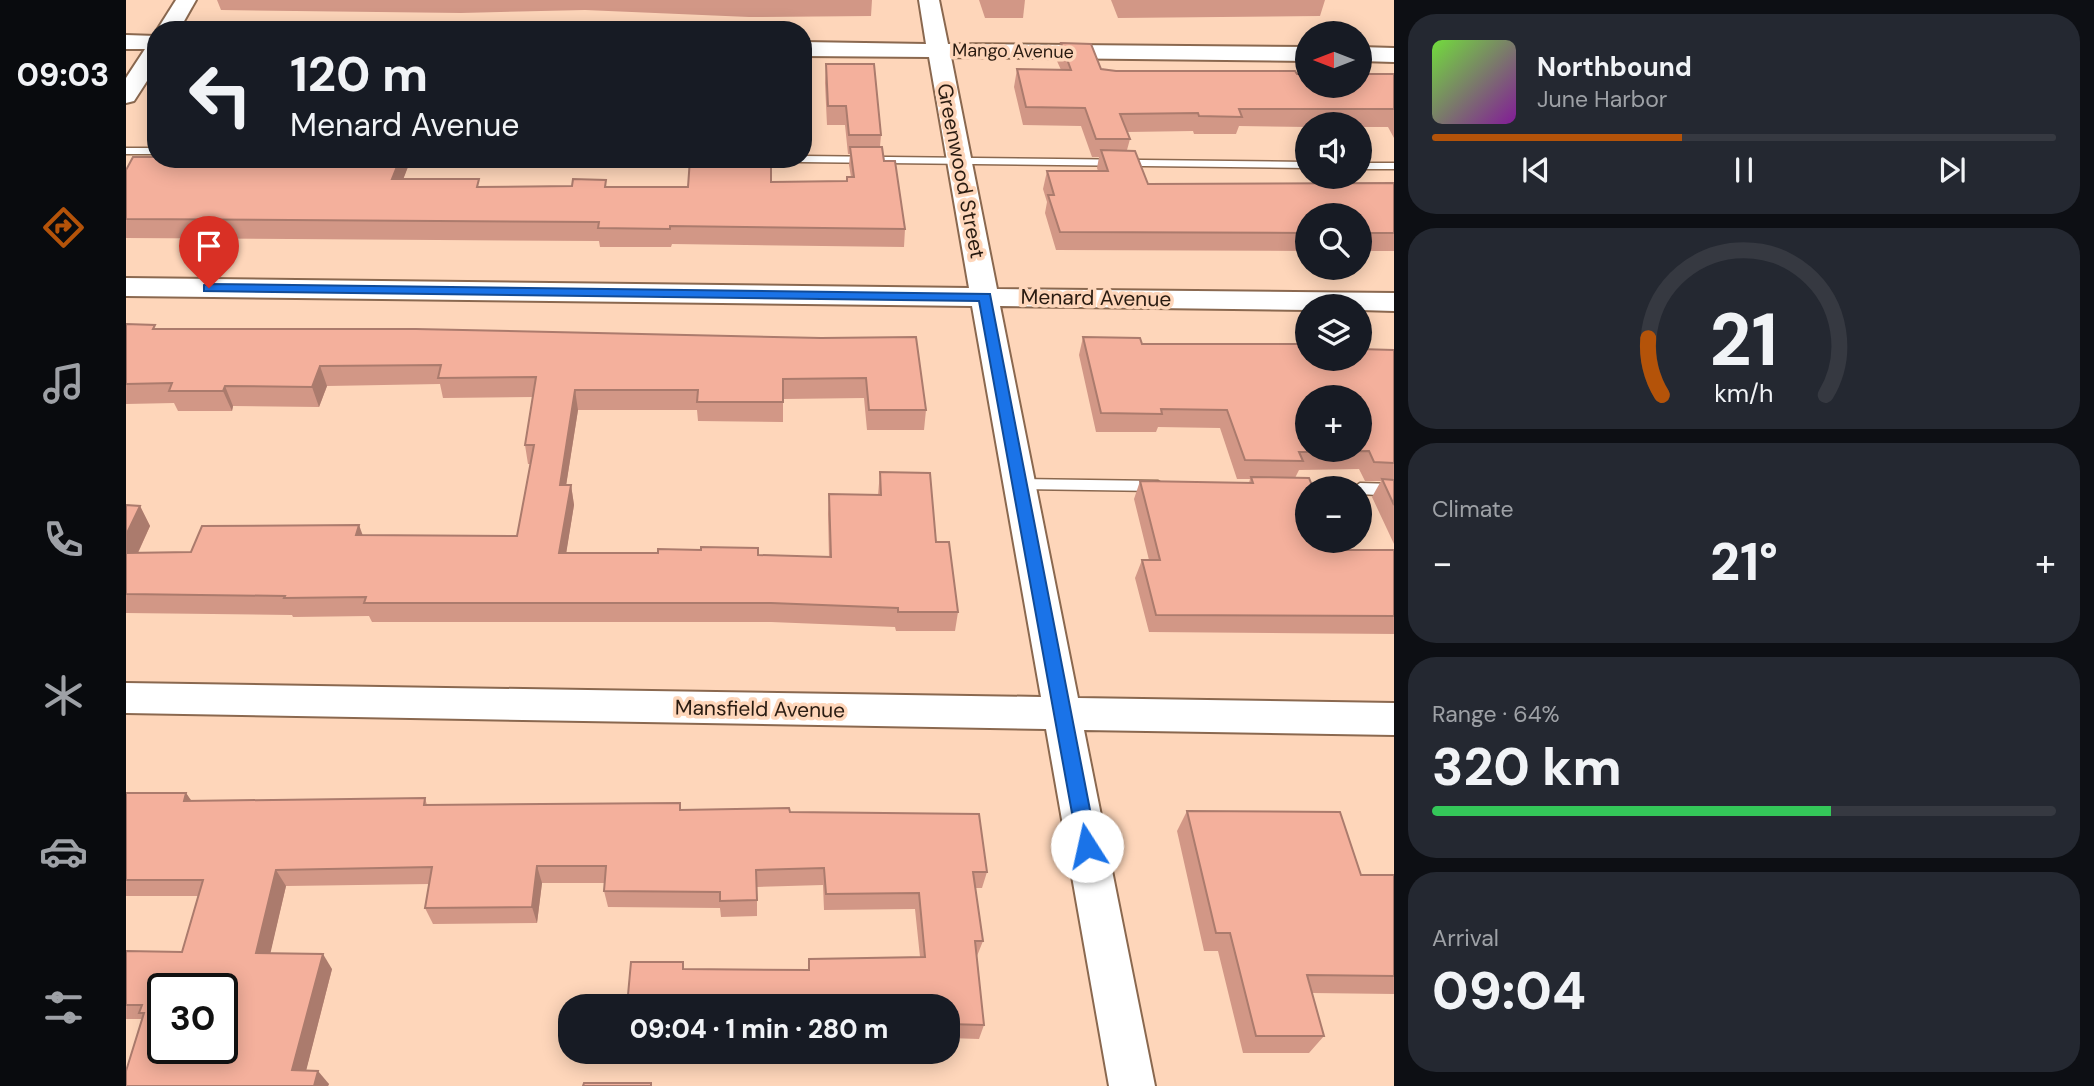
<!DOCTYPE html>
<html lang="en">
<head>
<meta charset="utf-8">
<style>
	body { margin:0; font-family:"DM Sans",sans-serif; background:#242831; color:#f1f3f6; height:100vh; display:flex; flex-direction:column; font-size:26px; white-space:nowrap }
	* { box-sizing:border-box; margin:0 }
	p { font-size:23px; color:#9ea1a6 }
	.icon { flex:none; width:38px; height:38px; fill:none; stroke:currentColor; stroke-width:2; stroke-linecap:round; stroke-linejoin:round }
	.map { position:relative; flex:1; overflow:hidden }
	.sheet { display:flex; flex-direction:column; gap:14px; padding:14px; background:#0d0f14; width:700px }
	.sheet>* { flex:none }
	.top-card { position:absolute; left:21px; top:21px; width:665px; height:147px; border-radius:28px; box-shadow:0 4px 18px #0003; background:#171b24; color:#f1f3f6; overflow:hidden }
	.needle { width:46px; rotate:270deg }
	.fabs { position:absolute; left:1169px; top:21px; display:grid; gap:14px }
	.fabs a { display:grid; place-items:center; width:77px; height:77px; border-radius:50%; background:#171b24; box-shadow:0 4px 18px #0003; font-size:35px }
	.speed { position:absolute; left:21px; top:973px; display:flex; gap:14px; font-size:35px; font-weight:700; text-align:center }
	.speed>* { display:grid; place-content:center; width:91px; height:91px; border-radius:50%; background:#171b24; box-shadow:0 4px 18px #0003; line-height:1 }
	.speed .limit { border:4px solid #111; border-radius:10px; background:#fff; color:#111 }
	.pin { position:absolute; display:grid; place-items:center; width:60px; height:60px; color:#fff; margin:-72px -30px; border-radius:50% 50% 50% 0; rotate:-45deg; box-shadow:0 0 7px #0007 }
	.pin .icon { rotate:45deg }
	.me { position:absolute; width:77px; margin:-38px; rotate:350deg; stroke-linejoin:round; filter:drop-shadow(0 0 5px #0008) }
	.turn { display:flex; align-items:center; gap:24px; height:147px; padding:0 28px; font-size:32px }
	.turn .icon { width:91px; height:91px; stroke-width:2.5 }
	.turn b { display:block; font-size:49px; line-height:60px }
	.big { font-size:52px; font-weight:800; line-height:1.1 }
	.sheet .widget { flex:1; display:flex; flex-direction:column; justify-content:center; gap:10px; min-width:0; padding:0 24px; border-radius:28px; background:#242831 }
	.sheet .dial { align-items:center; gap:0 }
	.dial svg { height:182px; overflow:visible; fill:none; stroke:#363941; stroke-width:7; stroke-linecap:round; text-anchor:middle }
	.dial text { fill:#f1f3f6; stroke:none }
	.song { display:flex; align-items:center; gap:21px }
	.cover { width:84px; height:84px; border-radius:10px; background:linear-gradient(135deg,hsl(100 70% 55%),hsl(290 70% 35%)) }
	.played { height:7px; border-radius:4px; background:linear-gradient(90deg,#b45309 40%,#363941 40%) }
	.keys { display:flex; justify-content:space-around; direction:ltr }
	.heat { display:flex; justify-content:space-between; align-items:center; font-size:38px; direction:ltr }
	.charge { height:10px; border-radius:5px; background:linear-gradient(90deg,#34c759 64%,#363941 0) }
	.trip { position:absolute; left:432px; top:994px; width:402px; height:70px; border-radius:28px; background:#171b24; box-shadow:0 4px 18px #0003; font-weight:800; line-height:70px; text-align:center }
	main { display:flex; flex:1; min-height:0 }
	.tabs { display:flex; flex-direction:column; width:126px; justify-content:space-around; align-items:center; background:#090b0e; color:#9ea1a6 }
	.tabs .icon { width:49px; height:49px }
	.tabs .active { color:#b45309 }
	.tabs b { font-size:32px; color:#f1f3f6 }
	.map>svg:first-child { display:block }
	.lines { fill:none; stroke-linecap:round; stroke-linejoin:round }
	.service-casing { stroke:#8a684f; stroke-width:3 }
	.minor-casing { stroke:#8a684f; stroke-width:4 }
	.service { fill:#fff; fill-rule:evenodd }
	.minor { fill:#fff; fill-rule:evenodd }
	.wall { fill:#d29786 }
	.shaded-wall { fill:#ab7b6d }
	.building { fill:#f4b09c; stroke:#ab7b6d; stroke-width:2; fill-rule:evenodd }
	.route { fill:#1a73e8; stroke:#114b97; stroke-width:2 }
	.labels { text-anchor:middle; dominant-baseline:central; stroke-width:7; stroke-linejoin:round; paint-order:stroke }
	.far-street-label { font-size:18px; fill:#291b11; stroke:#fed6ba }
	.street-label { font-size:21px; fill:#291b11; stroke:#fed6ba }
</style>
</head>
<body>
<main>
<nav class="tabs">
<b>09:03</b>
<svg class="icon active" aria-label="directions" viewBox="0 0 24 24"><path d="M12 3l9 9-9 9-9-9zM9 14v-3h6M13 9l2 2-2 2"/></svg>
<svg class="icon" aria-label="music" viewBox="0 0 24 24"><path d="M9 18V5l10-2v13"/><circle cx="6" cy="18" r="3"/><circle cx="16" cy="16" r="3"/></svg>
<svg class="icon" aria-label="phone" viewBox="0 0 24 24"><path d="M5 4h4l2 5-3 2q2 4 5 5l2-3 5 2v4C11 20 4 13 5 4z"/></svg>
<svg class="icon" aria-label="climate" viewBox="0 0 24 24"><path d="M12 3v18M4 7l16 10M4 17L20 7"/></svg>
<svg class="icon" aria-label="car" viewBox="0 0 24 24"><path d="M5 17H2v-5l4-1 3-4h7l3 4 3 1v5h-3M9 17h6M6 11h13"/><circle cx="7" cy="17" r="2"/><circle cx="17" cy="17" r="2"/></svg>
<svg class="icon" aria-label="filters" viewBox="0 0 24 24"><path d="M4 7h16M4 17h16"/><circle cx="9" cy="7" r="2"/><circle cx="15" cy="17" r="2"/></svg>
</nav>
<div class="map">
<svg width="1268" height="1086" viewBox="0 0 1268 1086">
	<rect width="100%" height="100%" fill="#fed6ba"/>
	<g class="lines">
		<defs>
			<g id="service">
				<rect x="0" y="148" width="30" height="6"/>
				<path d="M677 156 1181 162V168L674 162 668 159H677Z"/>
				<rect x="1234" y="163" width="34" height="6"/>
				<path d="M894 479 1032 481 1040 486 1032 491 894 489 886 484Z"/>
				<path d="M1234 483 1268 484V496L1234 494V488H1227Z"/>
			</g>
			<g id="minor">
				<path d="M50 0H70L53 30H31Z"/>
				<path d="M793 0H813L822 44 1181 47V61L825 57 871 289 1268 293V311L1234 310V306H1181V310L874 306 952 698 1268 703V735L958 730 1029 1086H983L920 729 0 713V683L915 697 846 306 0 296V278L843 288 803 57 677 56V42L800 44Z"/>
				<path d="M0 35 30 36V67L8 101 0 103V78L19 49H0Z"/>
				<path d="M1234 47 1268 48V62L1234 61Z"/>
			</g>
		</defs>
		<use href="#service" class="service-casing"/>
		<use href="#minor" class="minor-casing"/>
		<use href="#service" class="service"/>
		<use href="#minor" class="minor"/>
	</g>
	<g class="wall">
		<path d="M91 0H746L745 16 623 17 459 10 335 13 95 10Z"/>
		<path d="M853 0H899L897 18H859Z"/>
		<path d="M985 0H1199L1194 16 992 18Z"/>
		<path d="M935 43 975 69 990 71 1171 74H1268V138L1262 127H1234V124H1181V127L1113 126 1110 134H1068L1067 131 1001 132 1004 139 1001 150 1022 184 1268 183V251H1234V215H1181V251L930 250 919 213 921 202 917 189 921 171H972L971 168 973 157H966L955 126 897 125 888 87 891 69 935 70 931 61Z"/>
		<path d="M700 64 755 135 754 147 758 161 779 229 778 247 546 244 545 247H474L473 241 0 238V170L30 159H285L277 179 355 187 446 186 480 180V187H562L645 182 721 181V177H725L723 165 724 154H722L719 125H701L699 83Z"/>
		<path d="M0 324 31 329 695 338 800 410 798 430H741L738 398 657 399V422L572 421 571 410H452L440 485H445L448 505 440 553 703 557 702 514 703 494 752 495 754 472 810 542 832 612 829 631H770L769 627 645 622H246L243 616 167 617 166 615 0 613V505L14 506 24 526 12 553 65 552 237 535 391 536 404 464H402L399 445 407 397 317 398 314 384 201 386 193 407 107 406 106 411H52L48 403 0 404Z"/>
		<path d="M957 337 1016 344 1181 359 1268 350V544L1246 497 1255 481H1239L1233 469 1173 470 1169 478 1210 550H1268V634L1023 632 1009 578 1016 560H1023L1008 499 1014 481 1123 483 1124 479H1111L1094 428 1032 427 1030 432H970L953 355Z"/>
		<path d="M0 793H60L65 801 299 798 301 805 554 803 555 810 664 812 861 872 856 888H849L857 941 851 956 858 1025 853 1039 822 1038V1006H501L557 962 558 969 682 970 683 959 794 957 789 909 698 910 697 885 631 887V916L595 917 594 908 482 907 478 891 479 883H416L411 923 307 924 299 908 304 884 160 886 144 953 206 969 180 1070 203 1084 202 1086H0L16 1019H0V951L56 952 72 896H0Z"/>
		<path d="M1061 811 1235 875H1268V994L1186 993 1198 1036 1183 1053H1117L1092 951H1078L1051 831Z"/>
	</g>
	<g class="shaded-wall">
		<path d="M274 159H285L270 198 266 179Z"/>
		<path d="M194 366 201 386 193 407 186 387Z"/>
		<path d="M99 386 107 406 106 411 97 391Z"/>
		<path d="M449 390 452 410 437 505 434 485Z"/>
		<path d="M445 485 448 505 437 573 433 553Z"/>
		<path d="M14 506 24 526 3 572 0 567V535Z"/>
		<path d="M233 525 240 544 230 535Z"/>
		<path d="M60 793 72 810 58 801Z"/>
		<path d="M411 866 416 883 411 923 406 907Z"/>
		<path d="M150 870 160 886 141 968 130 953Z"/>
		<path d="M197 954 206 969 177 1083 166 1070Z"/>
		<path d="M192 1071 203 1084 202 1086H188Z"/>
	</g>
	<g class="building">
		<path d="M935 43 965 44 975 69 990 71H1169L1171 74H1181V86H1234V74H1268V109H1113L1116 117 1073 116 1072 113 994 114 1004 139H970L959 108 900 107 891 69 945 70Z"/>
		<path d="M700 64H748L755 135H723L720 106H702Z"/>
		<path d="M724 147H756L758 161H769L779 229 544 226V229L472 228 473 222 0 219V170L7 157H30V159H274L266 179H353L351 187 446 186 447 179 480 180 479 187H562L564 159H645V182L721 181V177H728Z"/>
		<path d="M975 150 1009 151 1022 184 1268 183V233H1234V215H1181V233L934 232 922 195H928L921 171H982Z"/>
		<path d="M0 324 29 325 27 329H290L695 338 790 337 800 410H743L740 378 657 379V402H571L572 390H449L434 485H445L433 553H532V549L575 550V547L632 548V555L705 557 703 494 755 495 754 472 804 473 810 542H823L832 612H772V608L645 603H238L240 597 158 598 159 596 0 594V553L65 552 76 526 233 525 230 535 391 536 408 445H399L410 377 312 378 315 365 194 366 186 387 99 386 97 391H43L46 383 0 384Z"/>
		<path d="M957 337 1014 338 1016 344H1181V359H1234V349L1268 350V463L1248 462 1243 451 1173 452 1177 461 1119 460 1101 410 1035 409 1036 414 975 413ZM1181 397H1234V450H1181Z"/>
		<path d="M1125 477 1183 478 1187 488H1181V541H1206L1210 550H1268V616L1030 615 1016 560H1034L1014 481 1127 483Z"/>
		<path d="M1256 479 1268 480V505Z"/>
		<path d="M0 505 14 506 0 535Z"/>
		<path d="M0 793H60L58 801 299 798 298 805 554 803V810L663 808 664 812 853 814 861 872H847L857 941H849L858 1025 822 1024V1006H501L505 962H557V969L683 970V959L799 957 793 893 700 894 698 868 630 870 631 900 594 901V892L478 891 480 866H411L406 907 299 908 306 867 150 870 130 953 197 954 166 1070 192 1071 188 1086H0V1071L18 1013H13L16 1005H0V951L56 952 77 880H0ZM37 989H96V1048H37Z"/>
		<path d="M1061 811 1214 812 1235 875H1268V976L1181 975 1198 1036H1130L1104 933H1090Z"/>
		<path d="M458 1083H525V1086H457Z"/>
	</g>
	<path class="route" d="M83 284 864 294 971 846 968 853 961 855 954 853 952 846 853 301 78 291V285Z"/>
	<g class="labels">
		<g class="far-street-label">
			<text transform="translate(887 51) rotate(1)">Mango Avenue</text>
		</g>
		<g class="street-label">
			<text transform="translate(835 171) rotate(79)">Greenwood Street</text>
			<text transform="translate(970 298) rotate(1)">Menard Avenue</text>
			<text transform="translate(634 709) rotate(1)">Mansfield Avenue</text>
		</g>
	</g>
</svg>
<div class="fabs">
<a><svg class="needle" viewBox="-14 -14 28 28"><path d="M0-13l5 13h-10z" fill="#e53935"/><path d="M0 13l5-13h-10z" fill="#9ea1a6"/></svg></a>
<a><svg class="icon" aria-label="sound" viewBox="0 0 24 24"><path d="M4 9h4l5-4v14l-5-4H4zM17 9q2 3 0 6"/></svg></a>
<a><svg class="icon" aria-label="search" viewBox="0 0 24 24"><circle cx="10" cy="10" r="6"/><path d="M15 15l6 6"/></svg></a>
<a><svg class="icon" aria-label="layers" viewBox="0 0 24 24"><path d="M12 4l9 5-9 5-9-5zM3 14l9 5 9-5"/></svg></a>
<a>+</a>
<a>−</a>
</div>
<div class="speed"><div class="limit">30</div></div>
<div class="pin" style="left:83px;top:288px;background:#d93025"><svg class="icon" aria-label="arrive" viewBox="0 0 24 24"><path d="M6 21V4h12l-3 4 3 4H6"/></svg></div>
<svg class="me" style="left:961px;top:846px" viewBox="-20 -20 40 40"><circle r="19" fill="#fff"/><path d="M0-13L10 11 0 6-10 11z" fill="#1a73e8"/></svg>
<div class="trip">09:04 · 1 min · 280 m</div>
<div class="top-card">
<div class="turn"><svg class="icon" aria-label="left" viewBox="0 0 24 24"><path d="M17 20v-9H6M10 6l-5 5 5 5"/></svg><div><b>120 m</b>Menard Avenue</div></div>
</div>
</div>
<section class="sheet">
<div class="widget">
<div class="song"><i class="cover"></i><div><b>Northbound</b><p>June Harbor</p></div></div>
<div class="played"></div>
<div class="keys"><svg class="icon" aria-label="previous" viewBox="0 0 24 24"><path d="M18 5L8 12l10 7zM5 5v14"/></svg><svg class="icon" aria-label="pause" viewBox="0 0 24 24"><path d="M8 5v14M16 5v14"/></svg><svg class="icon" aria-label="next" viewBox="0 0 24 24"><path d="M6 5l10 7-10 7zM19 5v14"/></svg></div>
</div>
<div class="widget dial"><svg viewBox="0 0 100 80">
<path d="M14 69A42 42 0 1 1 86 69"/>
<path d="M14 69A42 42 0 0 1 8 44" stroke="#b45309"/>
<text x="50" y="56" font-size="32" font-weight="700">21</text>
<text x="50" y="72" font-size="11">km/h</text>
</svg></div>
<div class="widget"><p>Climate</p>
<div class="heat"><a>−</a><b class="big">21°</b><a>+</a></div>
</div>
<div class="widget"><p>Range · 64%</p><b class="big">320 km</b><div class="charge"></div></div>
<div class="widget"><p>Arrival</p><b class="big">09:04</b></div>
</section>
</main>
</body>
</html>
